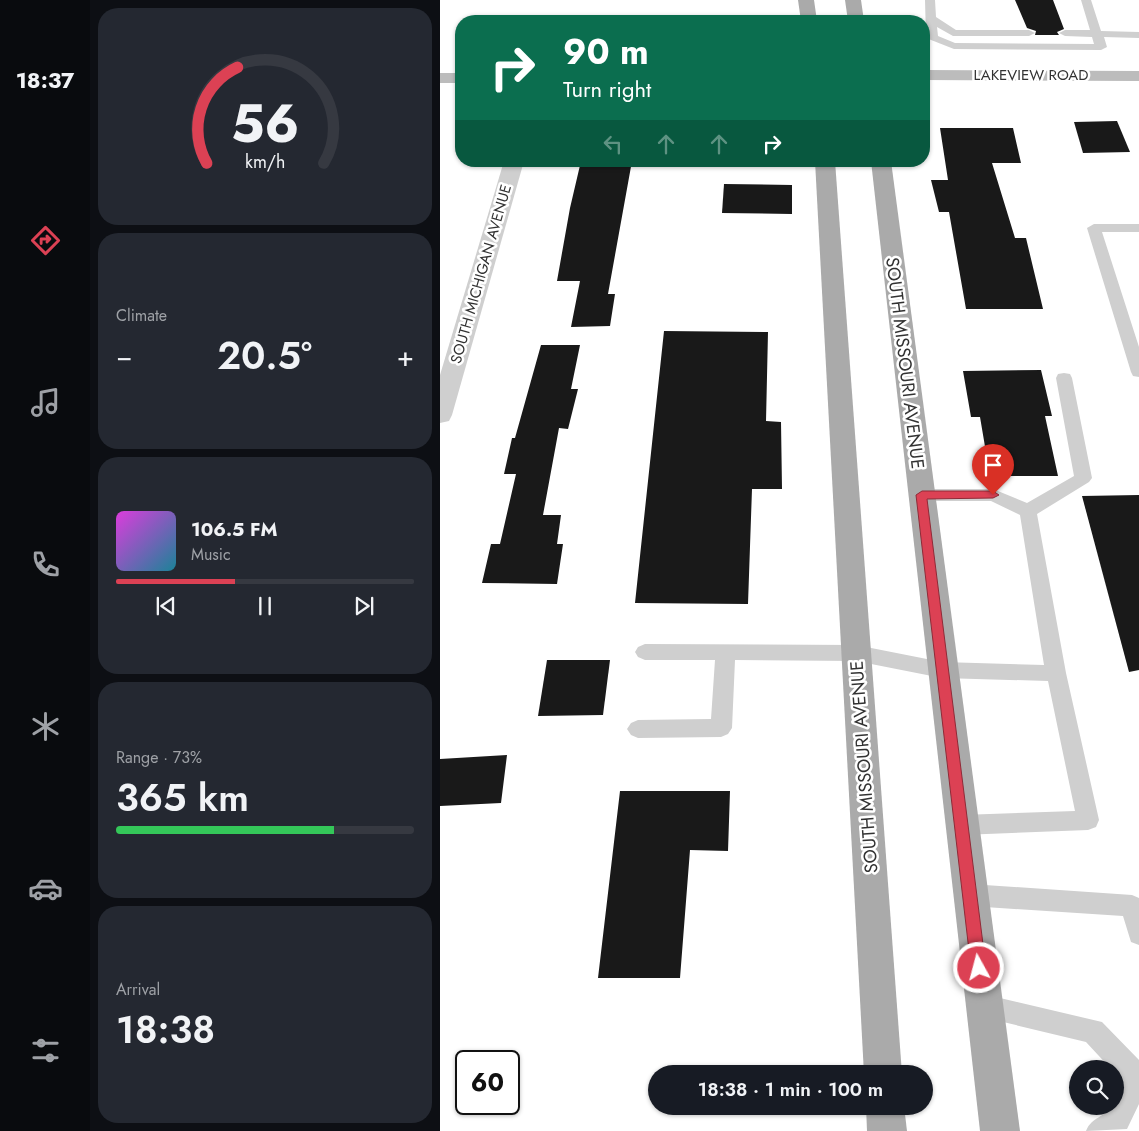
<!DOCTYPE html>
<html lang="en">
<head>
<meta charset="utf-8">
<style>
	body { margin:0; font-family:Jost,sans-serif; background:#242831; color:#f1f3f6; height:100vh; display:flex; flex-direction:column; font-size:19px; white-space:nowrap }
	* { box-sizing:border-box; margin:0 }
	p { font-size:16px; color:#9ea1a6 }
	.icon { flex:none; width:28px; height:28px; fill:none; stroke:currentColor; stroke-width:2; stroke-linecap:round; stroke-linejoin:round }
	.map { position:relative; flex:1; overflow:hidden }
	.side { display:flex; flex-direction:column; gap:8px; padding:8px; background:#0d0f14; width:350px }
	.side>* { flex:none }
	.hud { position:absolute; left:15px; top:15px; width:475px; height:152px; border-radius:20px; box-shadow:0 1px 4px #0004; background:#0b6e4f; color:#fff; overflow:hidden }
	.buttons { position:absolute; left:629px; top:1060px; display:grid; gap:10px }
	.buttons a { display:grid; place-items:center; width:55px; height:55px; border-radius:50%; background:#171b24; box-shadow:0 1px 4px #0004; font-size:25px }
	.speed { position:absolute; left:15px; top:1050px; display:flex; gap:10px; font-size:25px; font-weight:700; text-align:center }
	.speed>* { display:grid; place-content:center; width:65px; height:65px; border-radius:50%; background:#171b24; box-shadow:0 1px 4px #0004; line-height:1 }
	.speed .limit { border:2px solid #111; border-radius:8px; background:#fff; color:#111 }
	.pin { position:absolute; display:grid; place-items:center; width:42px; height:42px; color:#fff; margin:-51px -21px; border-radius:50% 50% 50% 0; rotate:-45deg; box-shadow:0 0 5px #0007 }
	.pin .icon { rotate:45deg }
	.me { position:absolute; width:55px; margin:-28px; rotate:353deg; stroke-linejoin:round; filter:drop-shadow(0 0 4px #0008) }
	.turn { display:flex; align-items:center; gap:18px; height:105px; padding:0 25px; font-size:22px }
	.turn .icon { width:65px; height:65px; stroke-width:2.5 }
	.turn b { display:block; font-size:35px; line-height:42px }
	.lanes { display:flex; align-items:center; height:48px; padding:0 25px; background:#0003; justify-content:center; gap:25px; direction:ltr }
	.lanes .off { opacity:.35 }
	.big { font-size:38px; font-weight:600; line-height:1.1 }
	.side .tile { flex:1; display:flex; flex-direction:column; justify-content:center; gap:8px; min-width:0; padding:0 18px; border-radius:20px; background:#242831 }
	.side .dial { align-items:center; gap:0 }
	.dial svg { height:130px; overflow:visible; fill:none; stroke:#363941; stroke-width:7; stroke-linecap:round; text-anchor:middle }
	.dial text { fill:#f1f3f6; stroke:none }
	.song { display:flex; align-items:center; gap:15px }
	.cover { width:60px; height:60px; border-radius:8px; background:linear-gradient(135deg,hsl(300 70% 55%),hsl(190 70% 35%)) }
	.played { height:5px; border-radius:2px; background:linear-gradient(90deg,#dc4154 40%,#363941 40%) }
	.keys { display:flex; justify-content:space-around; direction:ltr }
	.heat { display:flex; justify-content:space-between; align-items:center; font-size:28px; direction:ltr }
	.charge { height:8px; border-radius:4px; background:linear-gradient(90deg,#34c759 73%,#363941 0) }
	.trip { position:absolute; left:208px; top:1065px; width:285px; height:50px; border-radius:25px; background:#171b24; box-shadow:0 1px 4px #0004; font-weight:600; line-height:50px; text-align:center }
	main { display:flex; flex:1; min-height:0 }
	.tabs { display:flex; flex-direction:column; width:90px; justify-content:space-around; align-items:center; background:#090b0e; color:#9ea1a6 }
	.tabs .icon { width:35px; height:35px }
	.tabs .on { color:#dc4154 }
	.tabs b { font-size:22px; color:#f1f3f6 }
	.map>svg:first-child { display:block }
	.building { fill:#191919 }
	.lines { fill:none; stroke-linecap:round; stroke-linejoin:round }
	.lane { fill:#cfcfcf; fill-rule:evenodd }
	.street { fill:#cfcfcf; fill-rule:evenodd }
	.secondary { fill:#bcbcbc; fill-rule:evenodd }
	.primary { fill:#aaa; fill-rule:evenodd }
	.route { fill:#dc4154; stroke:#8f2a37 }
	.labels { text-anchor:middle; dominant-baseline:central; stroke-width:5; stroke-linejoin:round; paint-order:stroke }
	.far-street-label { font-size:15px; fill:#323232; stroke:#fff }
	.street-label { font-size:18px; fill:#323232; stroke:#fff }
</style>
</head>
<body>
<main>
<nav class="tabs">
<b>18:37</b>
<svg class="icon on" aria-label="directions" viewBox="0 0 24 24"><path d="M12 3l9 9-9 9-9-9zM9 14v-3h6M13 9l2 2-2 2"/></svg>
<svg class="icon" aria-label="music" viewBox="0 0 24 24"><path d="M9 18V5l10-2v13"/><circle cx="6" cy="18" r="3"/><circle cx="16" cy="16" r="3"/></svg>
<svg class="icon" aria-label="phone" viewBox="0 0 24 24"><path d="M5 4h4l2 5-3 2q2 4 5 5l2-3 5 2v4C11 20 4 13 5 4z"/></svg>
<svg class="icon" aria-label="climate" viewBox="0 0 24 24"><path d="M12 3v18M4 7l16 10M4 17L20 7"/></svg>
<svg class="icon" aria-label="car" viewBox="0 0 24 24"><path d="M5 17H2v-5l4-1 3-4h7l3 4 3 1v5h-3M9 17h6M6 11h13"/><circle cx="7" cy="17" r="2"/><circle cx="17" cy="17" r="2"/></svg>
<svg class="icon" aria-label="filters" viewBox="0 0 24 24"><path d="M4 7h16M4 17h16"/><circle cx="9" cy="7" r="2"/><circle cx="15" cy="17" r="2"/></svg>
</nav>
<section class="side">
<div class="tile dial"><svg viewBox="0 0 100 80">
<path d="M14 69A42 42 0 1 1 86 69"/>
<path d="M14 69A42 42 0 0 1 33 10" stroke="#dc4154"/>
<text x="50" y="56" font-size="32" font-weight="700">56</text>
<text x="50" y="72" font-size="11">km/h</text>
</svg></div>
<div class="tile"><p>Climate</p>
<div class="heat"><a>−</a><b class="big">20.5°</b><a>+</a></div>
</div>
<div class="tile">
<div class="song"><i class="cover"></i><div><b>106.5 FM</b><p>Music</p></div></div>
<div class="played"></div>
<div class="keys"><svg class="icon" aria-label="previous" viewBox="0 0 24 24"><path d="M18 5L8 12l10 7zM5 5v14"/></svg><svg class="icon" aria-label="pause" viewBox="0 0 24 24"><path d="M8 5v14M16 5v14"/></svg><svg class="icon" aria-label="next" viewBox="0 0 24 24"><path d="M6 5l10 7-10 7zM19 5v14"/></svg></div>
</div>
<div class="tile"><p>Range · 73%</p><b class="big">365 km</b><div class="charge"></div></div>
<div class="tile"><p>Arrival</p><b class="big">18:38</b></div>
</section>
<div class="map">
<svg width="699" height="1131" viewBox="0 0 699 1131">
	<rect width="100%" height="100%" fill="#fff"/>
	<g class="building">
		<path d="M575 0H613L624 29 617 32 619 35H595L596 31 587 28Z"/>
		<path d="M677 121 690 152 643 153 634 122Z"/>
		<path d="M500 128H573L581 163H552L575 238H586L603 309H526L509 212H499L491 180H508Z"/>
		<path d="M141 161H192L168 294H175L170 326 131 327 140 281H117L130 208Z"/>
		<path d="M284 184 352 185V214L282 213Z"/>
		<path d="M224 331 328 332 326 421 341 422 342 489H312L308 604 195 603Z"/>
		<path d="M101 345H140L131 389H138L128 429 119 428 103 515H121L117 544H123L117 584 42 583 51 544H60L76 474H64L72 438H75Z"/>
		<path d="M601 370 612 416H605L618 476H550L540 417H531L523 371Z"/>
		<path d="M699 495V670L689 672 642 496Z"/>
		<path d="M107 660H170L163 715 98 716Z"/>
		<path d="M67 755 61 803 0 806V759Z"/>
		<path d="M180 791H290L288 851 250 850 240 978H158Z"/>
	</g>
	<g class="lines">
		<g class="lane">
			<path d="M485 0H495L496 17 516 30H589L595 33 589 36H513L497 27 498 36 515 43 654 44 652 37 625 36 619 33 625 30H650L641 0H651L661 31 699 32V38L664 37 667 47 661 50 514 49 486 38Z"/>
			<path d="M654 224H699V232H662L699 347V377L693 376 691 372 647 228Z"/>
			<path d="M624 373 630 374 632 378 652 478 649 482 597 514 626 673 659 820 656 827 648 830 521 835 513 832 510 825 513 818 521 815 635 811 608 681 502 678 416 661 295 660 292 728 288 734 281 737 198 738 191 735 187 729 191 723 198 720 271 719 275 660H205L198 657 195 652 198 647 205 644 416 645 502 662 604 665 580 515 551 501H482L476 499 473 495 476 491 482 489H553L587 503 634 476 616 378 618 374Z"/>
			<path d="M530 884 692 895 699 898V945L691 942 683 916 530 906 522 903 518 895 522 887Z"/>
			<path d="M543 994 662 1022 699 1060V1104L687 1129 646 1131C652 1116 665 1118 671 1106H675V1097L683 1081 675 1073V1069H671L646 1042 534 1015 531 1006 534 997Z"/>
		</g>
		<path class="street" d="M64 161H84L12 415 9 421 0 423V375Z"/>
		<g class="secondary">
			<path d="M484 70 699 71V81L484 80Z"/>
			<rect x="0" y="73" width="21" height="10"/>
		</g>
		<g class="primary">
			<path d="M358 0H374L377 21H361Z"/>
			<path d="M405 0H421L424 21H408Z"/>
			<path d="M375 161H395L462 1074H424Z"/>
			<path d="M431 161H451L580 1131H540Z"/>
			<path d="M426 1106H464L467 1131H427Z"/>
		</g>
	</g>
	<path class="route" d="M482 491H553L559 495 553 498 487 499 546 968 544 973 539 976 534 973 531 968 476 495Z"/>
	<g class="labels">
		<g class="far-street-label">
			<text x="591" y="75">LAKEVIEW ROAD</text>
			<text transform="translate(41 274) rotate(-74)">SOUTH MICHIGAN AVENUE</text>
		</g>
		<g class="street-label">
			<text transform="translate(465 363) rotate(83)">SOUTH MISSOURI AVENUE</text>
			<text transform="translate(424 767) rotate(-94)">SOUTH MISSOURI AVENUE</text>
		</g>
	</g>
</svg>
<div class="buttons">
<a><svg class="icon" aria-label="search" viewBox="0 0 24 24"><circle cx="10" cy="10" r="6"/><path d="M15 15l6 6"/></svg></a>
</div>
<div class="speed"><div class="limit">60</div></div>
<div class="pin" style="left:553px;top:495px;background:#d93025"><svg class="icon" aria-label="arrive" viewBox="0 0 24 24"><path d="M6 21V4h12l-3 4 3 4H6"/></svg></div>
<svg class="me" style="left:539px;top:968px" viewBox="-20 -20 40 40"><circle r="17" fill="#dc4154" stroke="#fff" stroke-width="3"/><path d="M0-11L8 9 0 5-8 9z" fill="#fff"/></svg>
<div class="trip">18:38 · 1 min · 100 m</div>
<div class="hud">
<div class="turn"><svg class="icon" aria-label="right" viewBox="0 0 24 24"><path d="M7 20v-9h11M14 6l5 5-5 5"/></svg><div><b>90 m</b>Turn right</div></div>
<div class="lanes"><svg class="icon off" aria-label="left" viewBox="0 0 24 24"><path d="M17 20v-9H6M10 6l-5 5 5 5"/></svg><svg class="icon off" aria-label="ahead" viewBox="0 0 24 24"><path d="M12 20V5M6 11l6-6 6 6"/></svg><svg class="icon off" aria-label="ahead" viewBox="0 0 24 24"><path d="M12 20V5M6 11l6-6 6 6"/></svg><svg class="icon" aria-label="right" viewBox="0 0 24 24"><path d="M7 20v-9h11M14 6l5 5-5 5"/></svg></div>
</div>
</div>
</main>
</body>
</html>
